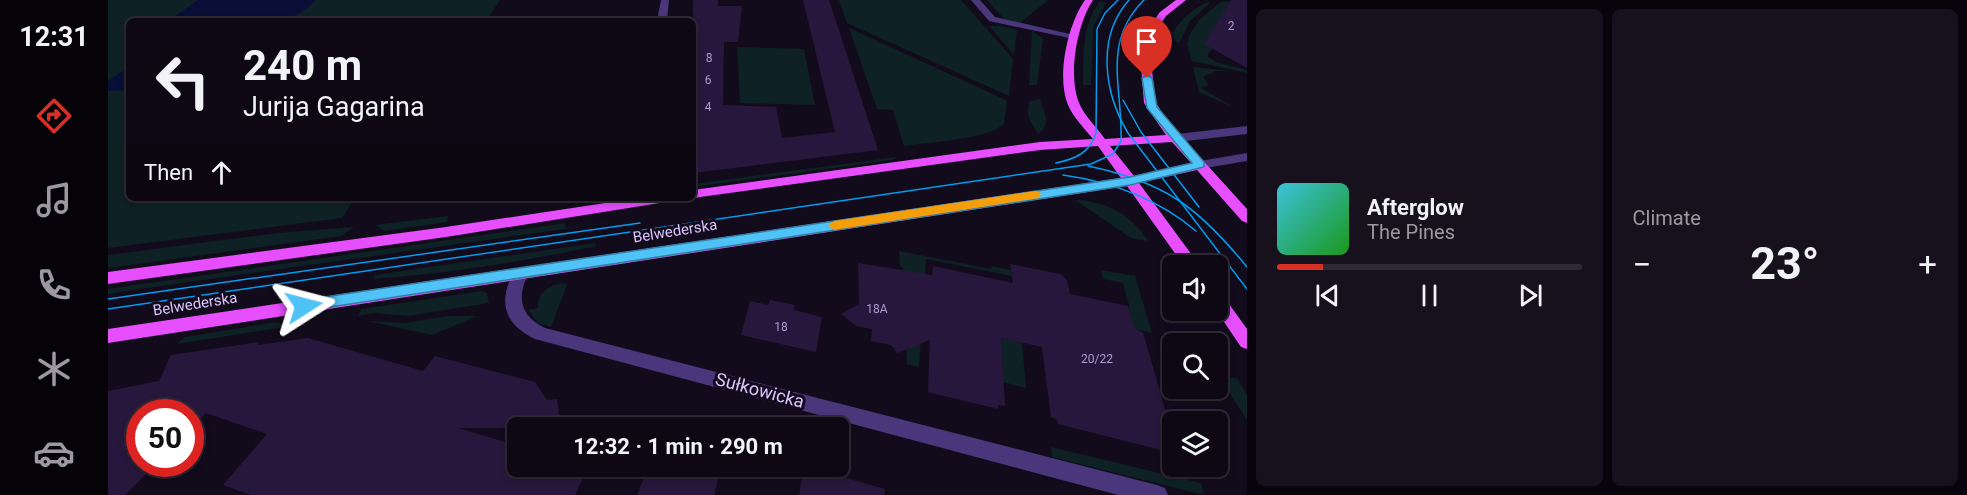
<!DOCTYPE html>
<html lang="en">
<head>
<meta charset="utf-8">
<style>
	body { margin:0; font-family:Roboto,sans-serif; background:#17111e; color:#f1f3f6; height:100vh; display:flex; flex-direction:column; font-size:22px; white-space:nowrap }
	* { box-sizing:border-box; margin:0 }
	p { font-size:20px; color:#9b9aa0 }
	.icon { flex:none; width:33px; height:33px; fill:none; stroke:currentColor; stroke-width:2; stroke-linecap:round; stroke-linejoin:round }
	.map { position:relative; flex:1; overflow:hidden }
	.sheet { display:flex; flex-direction:column; gap:9px; padding:9px; background:#08040c; width:720px }
	.sheet>* { flex:none }
	.banner { position:absolute; left:18px; top:18px; width:570px; height:183px; border-radius:9px; box-shadow:0 3px 9px #0003,0 0 0 2px #2e2934; background:#0e0815; color:#f1f3f6; overflow:hidden }
	.fabs { position:absolute; left:1054px; top:255px; display:grid; gap:12px }
	.fabs a { display:grid; place-items:center; width:66px; height:66px; border-radius:9px; background:#0e0815; box-shadow:0 3px 9px #0003,0 0 0 2px #2e2934; font-size:30px }
	.speed { position:absolute; left:18px; top:399px; display:flex; gap:12px; font-size:30px; font-weight:700; text-align:center }
	.speed>* { display:grid; place-content:center; width:78px; height:78px; border-radius:50%; background:#0e0815; box-shadow:0 3px 9px #0003,0 0 0 2px #2e2934; line-height:1 }
	.speed .limit { border:9px solid #d22; background:#fff; color:#111 }
	.pin { position:absolute; display:grid; place-items:center; width:51px; height:51px; color:#fff; margin:-62px -26px; border-radius:50% 50% 50% 0; rotate:-45deg; box-shadow:0 0 6px #0007 }
	.pin .icon { rotate:45deg }
	.me { position:absolute; width:66px; margin:-33px; rotate:81deg; stroke-linejoin:round; filter:drop-shadow(0 0 4px #0008) }
	.turn { display:flex; align-items:center; gap:21px; height:126px; padding:0 18px; font-size:27px }
	.turn .icon { width:78px; height:78px; stroke-width:2.5 }
	.turn b { display:block; font-size:42px; line-height:51px }
	.then { display:flex; align-items:center; height:57px; padding:0 18px; background:#0003; gap:12px; font-size:22px }
	.big { font-size:45px; font-weight:700; line-height:1.1 }
	.sheet .card { flex:1; display:flex; flex-direction:column; justify-content:center; gap:9px; min-width:0; padding:0 21px; border-radius:9px; background:#17111e }
	.song { display:flex; align-items:center; gap:18px }
	.cover { width:72px; height:72px; border-radius:9px; background:linear-gradient(135deg,hsl(190 70% 55%),hsl(120 70% 35%)) }
	.played { height:6px; border-radius:3px; background:linear-gradient(90deg,#d93025 15%,#2e2934 15%) }
	.keys { display:flex; justify-content:space-around; direction:ltr }
	.heat { display:flex; justify-content:space-between; align-items:center; font-size:33px; direction:ltr }
	.sheet .tiles { flex:1; display:grid; gap:9px; grid-template-columns:repeat(2,1fr) }
	.trip { position:absolute; left:399px; top:417px; width:342px; height:60px; border-radius:9px; background:#0e0815; box-shadow:0 3px 9px #0003,0 0 0 2px #2e2934; font-weight:700; line-height:60px; text-align:center }
	main { display:flex; flex:1; min-height:0 }
	.dock { display:flex; flex-direction:column; width:108px; justify-content:space-around; align-items:center; background:#060308; color:#9b9aa0 }
	.dock .icon { width:42px; height:42px }
	.dock .current { color:#d93025 }
	.dock b { font-size:27px; color:#f1f3f6 }
	.map>svg:first-child { display:block }
	.green { fill:#0e2125 }
	.water { fill:#090e37 }
	.building { fill:#28173c }
	.lines { fill:none; stroke-linecap:round; stroke-linejoin:round }
	.minor { fill:#49367b; fill-rule:evenodd }
	.major { fill:#e74efe; fill-rule:evenodd }
	.tram { stroke:#029def; stroke-width:1.5 }
	.route { fill:#4fc3f7; stroke:#337fa1; stroke-width:1.5 }
	.slow { fill:#f59e0b }
	.labels { text-anchor:middle; dominant-baseline:central; stroke-width:6; stroke-linejoin:round; paint-order:stroke }
	.number-label { font-size:12px; fill:#ae9ace }
	.street-label { font-size:15px; fill:#dac6ff; stroke:#120b1c }
	.near-street-label { font-size:18px; fill:#dac6ff; stroke:#120b1c }
</style>
</head>
<body>
<main>
<nav class="dock">
<b>12:31</b>
<svg class="icon current" aria-label="directions" viewBox="0 0 24 24"><path d="M12 3l9 9-9 9-9-9zM9 14v-3h6M13 9l2 2-2 2"/></svg>
<svg class="icon" aria-label="music" viewBox="0 0 24 24"><path d="M9 18V5l10-2v13"/><circle cx="6" cy="18" r="3"/><circle cx="16" cy="16" r="3"/></svg>
<svg class="icon" aria-label="phone" viewBox="0 0 24 24"><path d="M5 4h4l2 5-3 2q2 4 5 5l2-3 5 2v4C11 20 4 13 5 4z"/></svg>
<svg class="icon" aria-label="climate" viewBox="0 0 24 24"><path d="M12 3v18M4 7l16 10M4 17L20 7"/></svg>
<svg class="icon" aria-label="car" viewBox="0 0 24 24"><path d="M5 17H2v-5l4-1 3-4h7l3 4 3 1v5h-3M9 17h6M6 11h13"/><circle cx="7" cy="17" r="2"/><circle cx="17" cy="17" r="2"/></svg>
</nav>
<div class="map">
<svg width="1139" height="495" viewBox="0 0 1139 495">
	<rect width="100%" height="100%" fill="#120b1c"/>
	<g class="green">
		<path d="M0 0H392L378 21H21V198H247L234 218 0 248Z"/>
		<path d="M731 0H853L905 59 901 96 739 23Z"/>
		<path d="M879 0H940L912 23 896 19Z"/>
		<path d="M1137 0 1099 56 1108 62 1139 70V73L1084 61 1079 44 1082 34 1092 19 1113 2Z"/>
		<path d="M992 1 998 3 985 27 983 85H975C976 56 973 25 992 1Z"/>
		<path d="M1100 2 1102 3 1082 21 1071 43 1068 42 1064 34C1072 19 1085 9 1100 2Z"/>
		<path d="M881 26H894L909 30 906 55Z"/>
		<path d="M741 28 898 100 899 102 896 124C877 140 821 142 796 146L785 110 769 109Z"/>
		<path d="M924 31 935 38 929 85H921Z"/>
		<path d="M629 47 696 49 707 105 632 103Z"/>
		<path d="M1085 67 1123 71H1108L1095 77 1101 85 1093 88 1127 108 1091 92Z"/>
		<path d="M932 99C936 113 944 123 930 134 924 123 916 114 922 101Z"/>
		<path d="M789 157 784 160 585 187V184Z"/>
		<path d="M967 200C999 201 1023 215 1040 241L1023 238Z"/>
		<path d="M340 216 339 222 276 231 267 225Z"/>
		<path d="M520 220 39 288 0 294V289L457 223 458 228Z"/>
		<path d="M246 227 234 236 0 268V255L170 233Z"/>
		<path d="M487 243 488 246C414 262 341 273 265 279L267 275Z"/>
		<path d="M791 251 883 269 884 266 903 270 904 276 818 259 811 367 799 364 794 284H796L795 268 792 267Z"/>
		<path d="M993 270 1027 276 1044 333 1023 328 1021 305 1015 283 995 279Z"/>
		<path d="M456 283 459 285 443 327 430 323 420 310 430 308C429 292 442 285 456 283Z"/>
		<path d="M373 291 379 293 381 303 300 316 265 313 250 316 254 309Z"/>
		<path d="M338 316H370L324 335 260 321 297 323Z"/>
		<path d="M170 322 177 327 69 344 77 337Z"/>
		<path d="M893 338 914 343 918 388 895 382Z"/>
		<path d="M1111 377 1129 378 1139 395V420Z"/>
		<path d="M943 447 1093 483 1096 493 1092 494 944 457Z"/>
	</g>
	<g class="water">
		<path d="M90 0H208L197 10 177 21H60Z"/>
		<path d="M21 67V90L0 91V81Z"/>
	</g>
	<g class="building">
		<path d="M585 0H610V6H634L630 42H616L615 105 668 107 674 138 727 132 695 0H721L770 150 585 173Z"/>
		<path d="M1123 0H1139V68L1096 44Z"/>
		<path d="M750 263 824 275 825 266 905 283 902 264 952 274 959 280 962 294 1020 306 1026 327 1035 333 1043 360 1065 437V453L950 424 949 419 943 417 934 347 893 338 897 406 890 405V409L820 392 822 340 789 353 783 345 763 341 764 329 748 326 733 314 751 304Z"/>
		<path d="M662 300 687 305 686 310 714 317 708 352 633 335 642 301 660 305Z"/>
		<path d="M200 338 315 371 327 356 427 382 439 400 449 399 453 428H350L410 446V466L480 467 467 495H143L115 485 159 434 98 413 82 429V412H32V464H48L17 495H0V391L51 381 63 355 151 342 150 345Z"/>
		<path d="M546 466H614L606 495H529L539 470 544 472Z"/>
		<path d="M696 466 777 489 776 495H691Z"/>
	</g>
	<g class="lines">
		<g class="minor">
			<path d="M553 0H561L559 21H549Z"/>
			<path d="M863 0H872L887 17 971 36 966 39 881 21Z"/>
			<path d="M1139 126V134L1069 142 1063 138 1069 134Z"/>
			<path d="M1139 153V161L1092 169 1086 165 1092 161Z"/>
			<path d="M413 267 419 269 421 273C408 297 412 316 437 328L1049 485 1057 488 1060 495H1010L427 339C394 323 390 300 407 269Z"/>
		</g>
		<g class="major">
			<path d="M977 0H985C969 24 959 77 972 105 977 116 989 128 997 139L1058 135 1036 103 1032 54 1036 34 1052 12 1068 0H1078L1058 16 1046 34 1042 54 1048 103 1061 123 1139 209V223L1134 221 1089 170 1031 183 1092 266H1076L1019 186 0 343V329L1013 178 990 146 932 150 585 198H584L585 190 932 142 985 139C977 129 965 117 960 105 948 76 960 24 977 0ZM1064 142 1083 163 1026 176 1002 146Z"/>
			<path d="M530 198H565L558 202 338 237 0 284V272L338 227Z"/>
			<path d="M1110 295 1116 297 1139 329V349L1133 347 1108 310H1110Z"/>
		</g>
		<g class="tram">
			<path d="M1021 0C988 37 996 93 1020 133L1139 289"/>
			<path d="M1015 100 1033 132 1091 207"/>
			<path d="M948 163C967 159 982 153 988 133L989 29 997 13 1010 0"/>
			<path d="M980 166C1057 182 1090 207 1139 267"/>
			<path d="M955 175C1005 182 1049 198 1088 231"/>
			<path d="M0 299 532 223"/>
			<path d="M0 309 983 164 1005 154 1013 141C1015 87 993 43 1036 0"/>
		</g>
	</g>
	<path class="route" d="M1039 75 1044 78 1049 107 1096 162V167L1022 185 196 311 191 310 189 306 191 302 196 300 1022 177 1084 163 1039 108 1034 78Z"/>
	<path class="slow" d="M927 191 931 192 933 195 931 198 726 230 720 225 726 221Z"/>
	<g class="labels">
		<g class="number-label">
			<text x="1123" y="26">2</text>
			<text x="601" y="58">8</text>
			<text x="600" y="80">6</text>
			<text x="600" y="107">4</text>
			<text x="769" y="309">18A</text>
			<text x="673" y="327">18</text>
			<text x="989" y="359">20/22</text>
		</g>
		<g class="street-label">
			<text transform="translate(567 231) rotate(-9)">Belwederska</text>
			<text transform="translate(87 304) rotate(-9)">Belwederska</text>
		</g>
		<g class="near-street-label">
			<text transform="translate(652 390) rotate(15)">Sułkowicka</text>
		</g>
	</g>
</svg>
<div class="fabs">
<a><svg class="icon" aria-label="sound" viewBox="0 0 24 24"><path d="M4 9h4l5-4v14l-5-4H4zM17 9q2 3 0 6"/></svg></a>
<a><svg class="icon" aria-label="search" viewBox="0 0 24 24"><circle cx="10" cy="10" r="6"/><path d="M15 15l6 6"/></svg></a>
<a><svg class="icon" aria-label="layers" viewBox="0 0 24 24"><path d="M12 4l9 5-9 5-9-5zM3 14l9 5 9-5"/></svg></a>
</div>
<div class="speed"><div class="limit">50</div></div>
<div class="pin" style="left:1039px;top:78px;background:#d93025"><svg class="icon" aria-label="arrive" viewBox="0 0 24 24"><path d="M6 21V4h12l-3 4 3 4H6"/></svg></div>
<svg class="me" style="left:196px;top:306px" viewBox="-20 -20 40 40"><path d="M0-17L14 15 0 8-14 15z" fill="#4fc3f7" stroke="#fff" stroke-width="4"/></svg>
<div class="trip">12:32 · 1 min · 290 m</div>
<div class="banner">
<div class="turn"><svg class="icon" aria-label="left" viewBox="0 0 24 24"><path d="M17 20v-9H6M10 6l-5 5 5 5"/></svg><div><b>240 m</b>Jurija Gagarina</div></div>
<div class="then">Then<svg class="icon" aria-label="ahead" viewBox="0 0 24 24"><path d="M12 20V5M6 11l6-6 6 6"/></svg></div>
</div>
</div>
<section class="sheet">
<div class="tiles">
<div class="card">
<div class="song"><i class="cover"></i><div><b>Afterglow</b><p>The Pines</p></div></div>
<div class="played"></div>
<div class="keys"><svg class="icon" aria-label="previous" viewBox="0 0 24 24"><path d="M18 5L8 12l10 7zM5 5v14"/></svg><svg class="icon" aria-label="pause" viewBox="0 0 24 24"><path d="M8 5v14M16 5v14"/></svg><svg class="icon" aria-label="next" viewBox="0 0 24 24"><path d="M6 5l10 7-10 7zM19 5v14"/></svg></div>
</div>
<div class="card"><p>Climate</p>
<div class="heat"><a>−</a><b class="big">23°</b><a>+</a></div>
</div>
</div>
</section>
</main>
</body>
</html>
